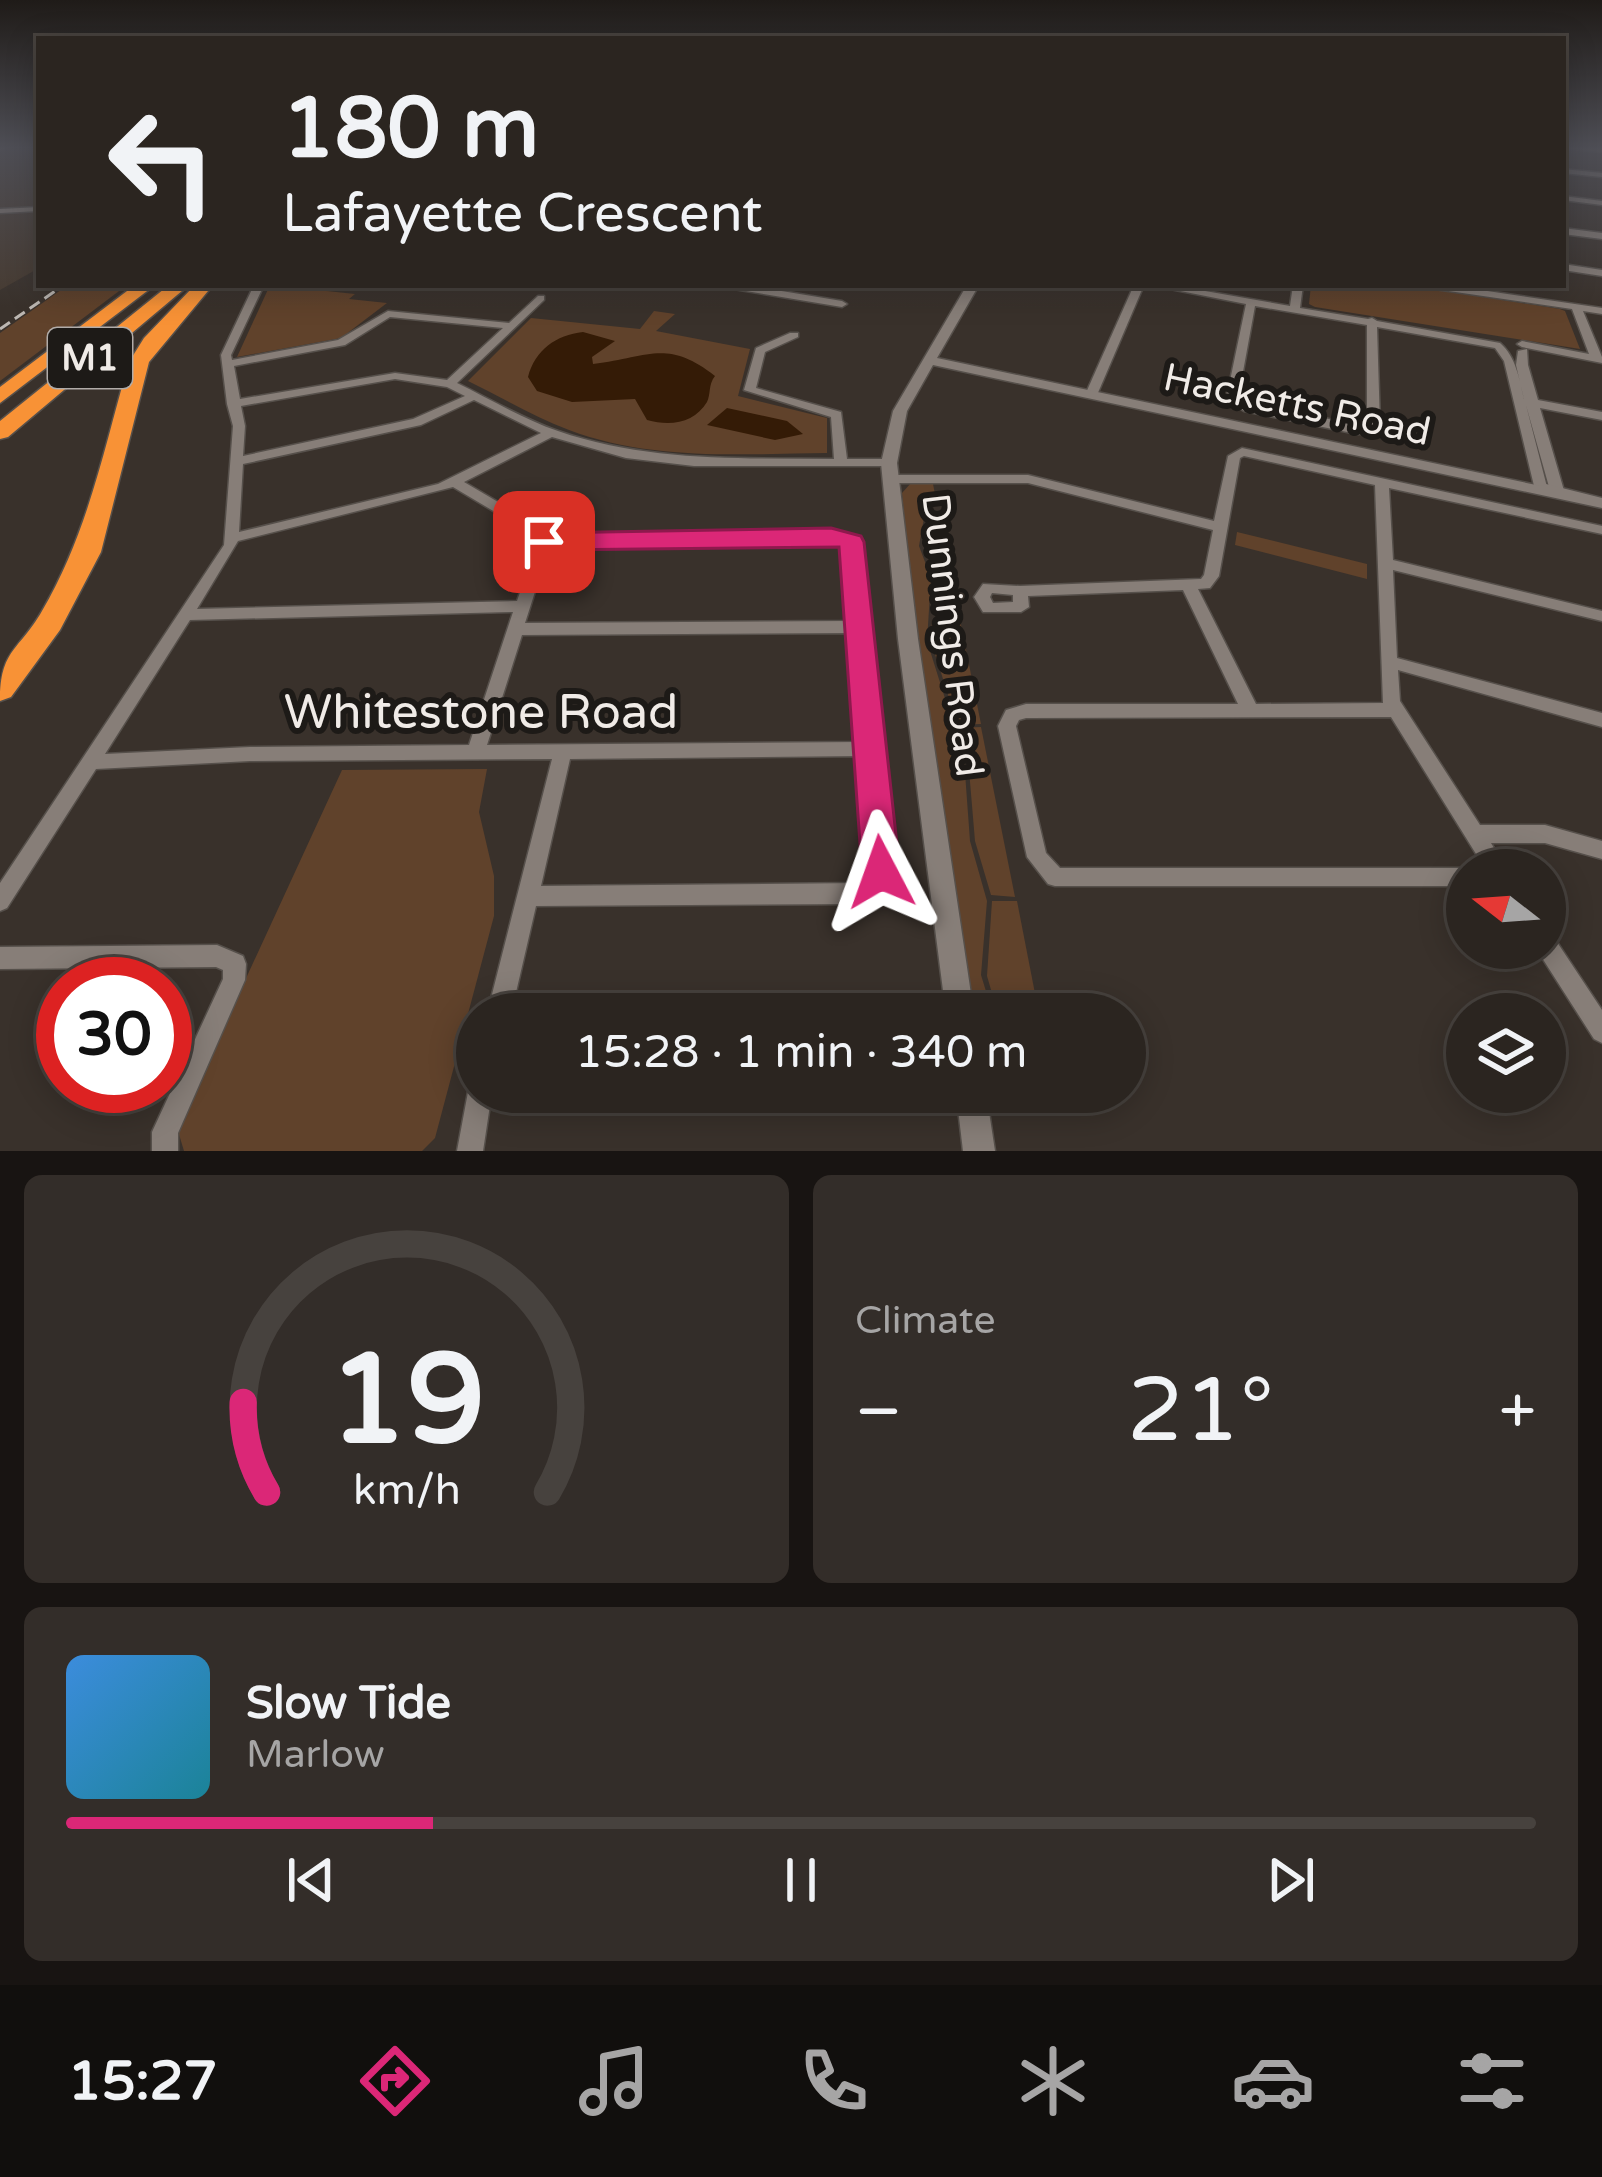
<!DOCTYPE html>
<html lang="en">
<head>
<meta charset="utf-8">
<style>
	body { margin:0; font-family:"Varela Round",sans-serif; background:#332d29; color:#f1f3f6; height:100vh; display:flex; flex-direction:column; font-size:45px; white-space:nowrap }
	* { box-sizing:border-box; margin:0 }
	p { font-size:39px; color:#a6a5a5 }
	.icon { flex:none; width:66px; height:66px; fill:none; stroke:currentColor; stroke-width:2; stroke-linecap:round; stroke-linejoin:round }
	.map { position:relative; height:1151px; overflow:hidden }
	.drawer { display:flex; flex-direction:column; gap:24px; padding:24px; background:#181412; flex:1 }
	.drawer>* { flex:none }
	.top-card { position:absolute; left:36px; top:36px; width:1530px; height:252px; border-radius:0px; box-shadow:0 6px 30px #0003,0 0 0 3px #47423e; background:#2b2520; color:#f1f3f6; overflow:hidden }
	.needle { width:78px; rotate:287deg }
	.tools { position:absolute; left:1446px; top:849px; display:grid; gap:24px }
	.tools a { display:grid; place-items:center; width:120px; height:120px; border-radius:50%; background:#2b2520; box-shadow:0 6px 30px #0003,0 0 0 3px #47423e; font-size:60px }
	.speed { position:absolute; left:36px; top:957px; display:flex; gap:24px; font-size:60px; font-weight:700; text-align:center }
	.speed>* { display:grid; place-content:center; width:156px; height:156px; border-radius:50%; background:#2b2520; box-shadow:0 6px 30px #0003,0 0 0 3px #47423e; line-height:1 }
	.speed .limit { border:18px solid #d22; background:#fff; color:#111 }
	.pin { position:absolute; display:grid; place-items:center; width:102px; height:102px; color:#fff; margin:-51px; border-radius:24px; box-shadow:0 6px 18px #0006 }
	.me { position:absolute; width:132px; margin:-66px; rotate:356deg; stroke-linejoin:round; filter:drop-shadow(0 0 9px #0008) }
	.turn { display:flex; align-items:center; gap:42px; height:252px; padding:0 48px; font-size:54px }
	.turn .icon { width:156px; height:156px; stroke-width:2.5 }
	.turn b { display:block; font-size:84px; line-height:102px }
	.big { font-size:90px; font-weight:600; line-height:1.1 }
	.drawer .widget { flex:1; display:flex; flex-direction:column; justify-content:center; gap:18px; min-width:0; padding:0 42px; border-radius:18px; background:#332d29 }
	.drawer .dial { align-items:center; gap:0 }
	.dial svg { height:312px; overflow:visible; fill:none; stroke:#47423e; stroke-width:7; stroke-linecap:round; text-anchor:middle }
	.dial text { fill:#f1f3f6; stroke:none }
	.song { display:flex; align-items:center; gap:36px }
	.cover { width:144px; height:144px; border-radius:18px; background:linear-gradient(135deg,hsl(210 70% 55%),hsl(190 70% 35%)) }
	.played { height:12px; border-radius:6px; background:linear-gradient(90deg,#db2777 25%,#47423e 25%) }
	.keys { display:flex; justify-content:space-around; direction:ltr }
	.heat { display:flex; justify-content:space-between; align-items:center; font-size:66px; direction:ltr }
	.drawer .tiles { flex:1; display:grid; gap:24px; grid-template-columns:1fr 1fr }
	.widget:last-child { grid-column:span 2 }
	.trip { position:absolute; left:456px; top:993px; width:690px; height:120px; border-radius:60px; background:#2b2520; box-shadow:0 6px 30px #0003,0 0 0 3px #47423e; font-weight:600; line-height:120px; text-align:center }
	.dock { display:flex; height:192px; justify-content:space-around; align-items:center; background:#110f0d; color:#a6a5a5 }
	.dock .icon { width:84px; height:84px }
	.dock .on { color:#db2777 }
	.dock b { font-size:54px; color:#f1f3f6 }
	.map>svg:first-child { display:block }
	.built { fill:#463a30 }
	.green { fill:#60422b }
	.water { fill:#341b06 }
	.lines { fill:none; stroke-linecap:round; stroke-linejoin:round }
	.minor-casing { stroke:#56504b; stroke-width:3 }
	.tertiary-casing { stroke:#56504b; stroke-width:3 }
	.motorway-casing { stroke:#56504b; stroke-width:3 }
	.minor { fill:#877e78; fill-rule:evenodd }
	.tertiary { fill:#877e78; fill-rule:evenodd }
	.motorway { fill:#f89236; fill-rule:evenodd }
	.rail { stroke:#bcb7b2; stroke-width:3; stroke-dasharray:12 6; stroke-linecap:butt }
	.route { fill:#db2777; stroke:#8e194d; stroke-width:3 }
	.labels { text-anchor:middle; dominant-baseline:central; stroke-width:12; stroke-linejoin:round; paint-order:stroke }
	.shield { fill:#1d1a17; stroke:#b1aca9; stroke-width:3 }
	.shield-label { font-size:36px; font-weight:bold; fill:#f0ebe7 }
	.street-label { font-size:39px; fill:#f0ebe7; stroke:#1d1a17 }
	.near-street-label { font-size:48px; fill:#f0ebe7; stroke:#1d1a17 }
</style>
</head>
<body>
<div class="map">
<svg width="1602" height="1151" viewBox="0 0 1602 1151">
	<rect width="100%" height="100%" fill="#39312b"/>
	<path class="built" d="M8 146H39V268L0 290V151Z"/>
	<g class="green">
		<path d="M68 285H127L0 381V333Z"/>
		<path d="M270 285 355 294 349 299 387 303 341 338 237 357Z"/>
		<path d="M1311 285H1408L1560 309 1565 311 1580 349 1315 307 1309 304Z"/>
		<path d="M654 311 675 314 656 331 750 349 738 396 827 418V453C740 454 651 461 569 430 534 417 501 397 468 381L531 318 640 329Z"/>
		<path d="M911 483 933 484 937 504 925 512 919 546 931 578 927 641 964 759 970 841 987 901 981 975 993 1014H972L916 632 902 493Z"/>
		<path d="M1237 532 1367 564V579L1235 545Z"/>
		<path d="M932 620H960L981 724 958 725 931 642Z"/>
		<path d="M981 727 1015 897 991 895 975 841 968 758 958 728Z"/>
		<path d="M487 769 479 812 494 876V916L435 1138 422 1151H184L178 1131 183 1115 342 770Z"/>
		<path d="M992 901H1017L1039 1014H998L987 976Z"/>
	</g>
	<g class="water">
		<path d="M583 332 615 341 592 357 593 364C648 358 666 338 715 376 708 385 711 394 707 402 695 422 672 427 647 420L635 399 572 402 537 391 528 377C535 350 556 335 583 332Z"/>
		<path d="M727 408 787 421 803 434 775 440 707 425Z"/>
	</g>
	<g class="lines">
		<defs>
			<g id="minor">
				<path d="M0 146 7 148 0 150Z"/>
				<path d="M1563 146 1602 148V152L1564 148Z"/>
				<path d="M1563 169 1602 173V177L1563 173Z"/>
				<path d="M1563 196 1602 201V205L1563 200Z"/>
				<path d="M39 207V211L0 213V209Z"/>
				<path d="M1563 228 1602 233V239L1563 234Z"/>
				<path d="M1563 264 1602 270V276L1563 270Z"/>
				<path d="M254 285H264L231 355 232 360 338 340 388 311 509 323 538 296H544V300L457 383C490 399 523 419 558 431 647 462 741 458 834 459L831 417 744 390 756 348 790 333H798V337L765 352 756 388 841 412 847 459H889L895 463 894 466H694L626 458 552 437 464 482 537 525 548 536 831 532 856 538 866 623 869 627 867 630 891 875 875 899 852 904 536 906 511 1014H487L552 759 250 761 96 769 7 908 0 911V883L224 545 233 426 227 404 221 355ZM390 317 503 328 447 380 395 373 240 399 234 366 345 345ZM395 379 447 387 465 396 413 419 243 456 245 426 241 406ZM474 400 541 433 438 484 239 532 243 464 421 425ZM453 487 527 531 537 542 517 601 197 609 238 541ZM831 540 844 544 850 621 525 623 550 545ZM513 612 469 745 250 747 105 754 190 620ZM851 633 860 742 487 745 522 635ZM861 756 870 873 862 883 541 886 570 759Z"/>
				<path d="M723 285H745L842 301 847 304 842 307 728 288Z"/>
				<path d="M1134 285H1144L1097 395 1091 398 1087 397 1085 395Z"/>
				<path d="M1150 285H1171L1290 306 1293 285H1303L1300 308 1368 319 1372 318 1377 321 1500 343C1516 357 1519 378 1524 399L1516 365 1518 351 1527 349 1528 365 1538 400 1602 412V420L1540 408 1565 494 1558 498 1551 494 1526 405 1547 487 1545 490H1535L1504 361 1495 348 1377 327 1380 425 1374 433 1357 434 1244 411 1226 400 1246 304ZM1255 306 1367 325V426L1252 405 1238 399Z"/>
				<path d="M1423 285H1447L1602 308V314L1583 311 1602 357V363L1522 347 1517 344 1522 341 1589 354 1572 309 1428 288Z"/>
				<path d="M1242 448 1602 526V534L1389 488 1393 560 1602 611V621L1393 570 1397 658 1602 713V727L1398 670 1400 701 1480 825H1545L1602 841V859L1545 843H1491L1507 870H1486L1391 717 1026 718 1019 720 1016 726 1046 853 1060 868H1467L1473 870H1467V886H1055L1048 884 1027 857 998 726 1006 710 1026 704H1238L1183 590 1028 596 1029 607 1021 612H983L974 597 983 584 1020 586 1201 579 1204 575 1213 530 1028 483H890L883 479 890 475H1028L1214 521 1228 456ZM1244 456 1375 485 1383 703 1256 704 1198 589 1210 588 1219 576 1240 458ZM992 593 1013 595V602L993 603 990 597Z"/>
				<path d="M1545 932 1553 936 1602 1010V1043L1594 1039 1537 950 1536 948H1545Z"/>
				<path d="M217 945 243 956 246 964 245 980 178 1133V1151H152V1132L223 979V970L216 967 0 969V947Z"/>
				<path d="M477 1081V1092H492L483 1151H457L468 1092 471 1083Z"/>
			</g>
			<g id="tertiary">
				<path d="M967 285H979L937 358 1541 486 1546 484 1602 498V508L933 365 907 411 897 463 918 639 974 1014H946L898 639 881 463 893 411Z"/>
				<path d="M956 1092H986L995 1151H963Z"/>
			</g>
			<g id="motorway">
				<path d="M135 285H155L0 403V387Z"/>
				<path d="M169 285H189L8 437 0 439V421Z"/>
				<path d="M195 285H213L149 362 101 552 60 630 11 697 0 701C0 649 19 651 42 611 88 533 104 448 129 362L144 338Z"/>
			</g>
		</defs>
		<use href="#minor" class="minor-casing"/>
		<use href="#tertiary" class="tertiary-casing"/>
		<use href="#motorway" class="motorway-casing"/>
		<use href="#minor" class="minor"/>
		<use href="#tertiary" class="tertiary"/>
		<use href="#motorway" class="motorway"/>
		<path class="rail" d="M0 329 64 285"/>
	</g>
	<linearGradient id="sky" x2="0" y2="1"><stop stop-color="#1f1b18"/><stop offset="0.48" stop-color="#4e4e55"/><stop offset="1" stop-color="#4e4e55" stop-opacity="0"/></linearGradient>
	<rect width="1602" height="307" fill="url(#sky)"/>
	<path class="route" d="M831 528 861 536 864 542 900 872 894 884 881 889 868 884 862 872 839 547 544 550 531 542 544 533Z"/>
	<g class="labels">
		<rect class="shield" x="48" y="328" width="84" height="60" rx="9"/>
		<g class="shield-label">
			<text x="90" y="358">M1</text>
		</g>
		<g class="street-label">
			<text transform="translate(1297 405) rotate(12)">Hacketts Road</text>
			<text transform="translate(952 635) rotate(83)">Dunnings Road</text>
		</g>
		<g class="near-street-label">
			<text x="481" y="713">Whitestone Road</text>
		</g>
	</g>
</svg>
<div class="tools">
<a><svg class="needle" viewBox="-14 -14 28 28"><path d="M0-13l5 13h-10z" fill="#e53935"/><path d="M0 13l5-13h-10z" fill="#a6a5a5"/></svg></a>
<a><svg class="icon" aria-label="layers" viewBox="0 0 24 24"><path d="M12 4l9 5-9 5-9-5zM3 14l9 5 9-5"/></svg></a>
</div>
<div class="speed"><div class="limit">30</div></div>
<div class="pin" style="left:544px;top:542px;background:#d93025"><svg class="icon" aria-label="arrive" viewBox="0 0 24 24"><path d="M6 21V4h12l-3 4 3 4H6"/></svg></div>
<svg class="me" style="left:881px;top:872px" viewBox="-20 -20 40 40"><path d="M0-17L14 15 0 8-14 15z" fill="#db2777" stroke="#fff" stroke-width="4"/></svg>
<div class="trip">15:28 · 1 min · 340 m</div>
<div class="top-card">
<div class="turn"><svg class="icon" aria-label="left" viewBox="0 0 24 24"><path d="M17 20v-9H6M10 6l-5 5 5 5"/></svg><div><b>180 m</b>Lafayette Crescent</div></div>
</div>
</div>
<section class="drawer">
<div class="tiles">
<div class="widget dial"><svg viewBox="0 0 100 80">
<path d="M14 69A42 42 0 1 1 86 69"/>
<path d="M14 69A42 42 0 0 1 8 46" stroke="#db2777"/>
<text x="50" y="56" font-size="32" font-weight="700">19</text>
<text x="50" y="72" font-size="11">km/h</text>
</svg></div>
<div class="widget"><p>Climate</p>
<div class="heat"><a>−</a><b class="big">21°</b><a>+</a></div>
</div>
<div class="widget">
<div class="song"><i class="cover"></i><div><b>Slow Tide</b><p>Marlow</p></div></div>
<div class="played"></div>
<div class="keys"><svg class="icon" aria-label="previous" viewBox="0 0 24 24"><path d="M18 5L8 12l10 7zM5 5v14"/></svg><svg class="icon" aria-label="pause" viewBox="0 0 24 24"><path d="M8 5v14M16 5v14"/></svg><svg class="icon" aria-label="next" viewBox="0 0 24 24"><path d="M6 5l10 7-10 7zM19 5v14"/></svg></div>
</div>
</div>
</section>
<nav class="dock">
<b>15:27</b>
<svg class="icon on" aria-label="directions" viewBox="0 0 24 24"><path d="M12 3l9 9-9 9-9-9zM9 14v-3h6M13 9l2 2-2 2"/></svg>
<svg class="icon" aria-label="music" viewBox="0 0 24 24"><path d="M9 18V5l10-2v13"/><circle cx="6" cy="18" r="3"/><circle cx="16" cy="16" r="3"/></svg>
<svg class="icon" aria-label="phone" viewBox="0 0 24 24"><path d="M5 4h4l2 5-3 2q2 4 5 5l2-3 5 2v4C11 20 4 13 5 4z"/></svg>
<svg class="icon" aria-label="climate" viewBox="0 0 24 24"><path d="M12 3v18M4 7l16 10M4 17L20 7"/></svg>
<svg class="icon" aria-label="car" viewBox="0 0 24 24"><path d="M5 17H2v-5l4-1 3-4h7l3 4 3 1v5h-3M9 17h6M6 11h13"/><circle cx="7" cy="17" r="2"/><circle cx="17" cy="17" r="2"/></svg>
<svg class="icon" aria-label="filters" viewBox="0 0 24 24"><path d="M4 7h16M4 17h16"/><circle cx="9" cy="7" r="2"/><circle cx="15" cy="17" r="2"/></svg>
</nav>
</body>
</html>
